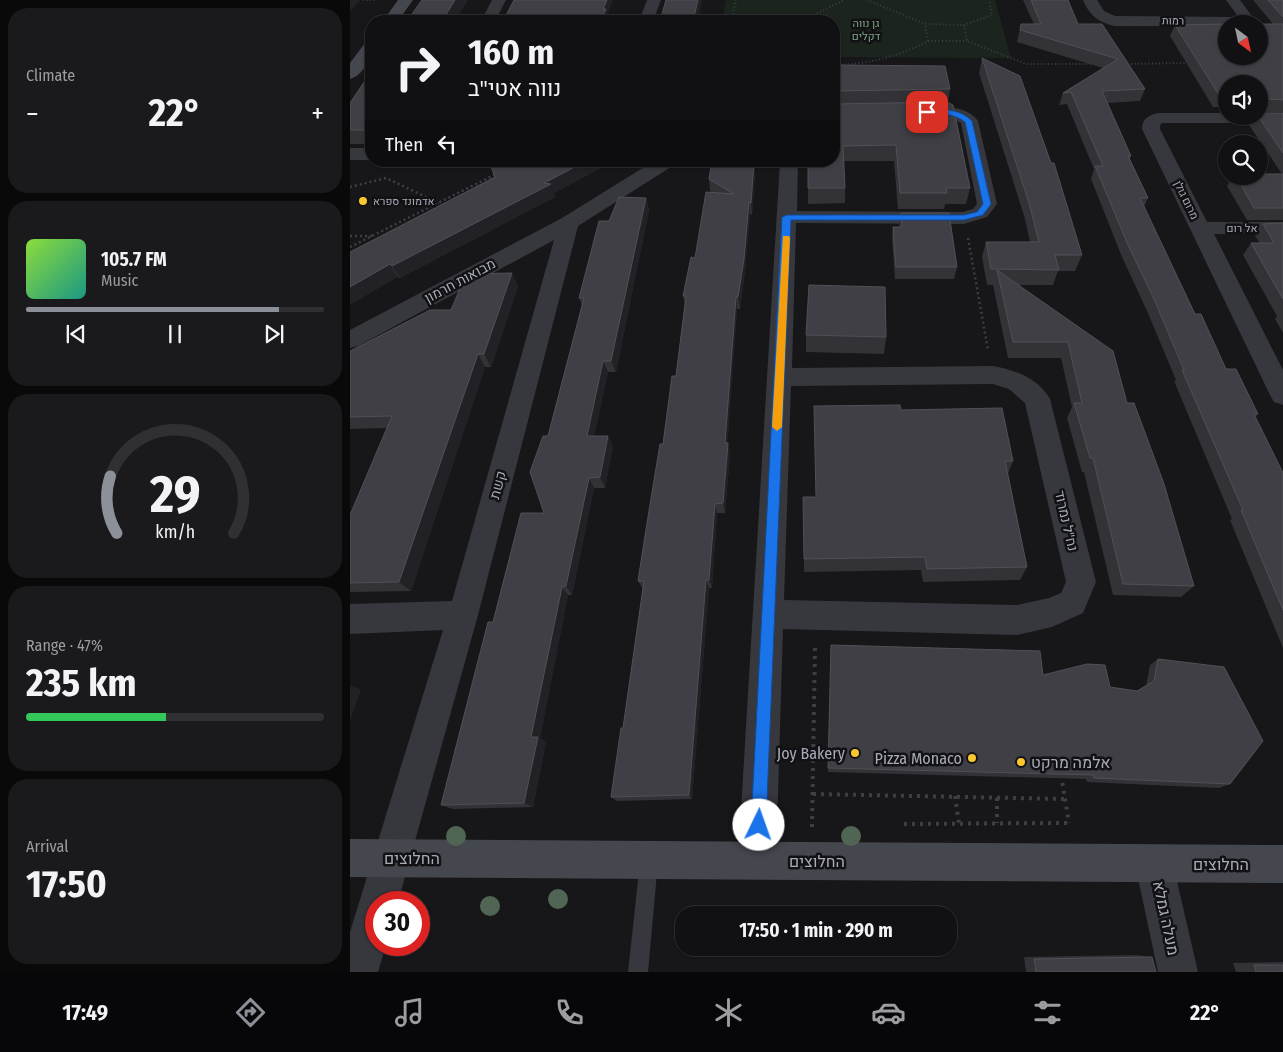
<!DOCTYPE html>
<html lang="en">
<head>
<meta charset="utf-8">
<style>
	body { margin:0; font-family:"Fira Sans Condensed",Heebo,sans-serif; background:#1a191c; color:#f1f3f6; height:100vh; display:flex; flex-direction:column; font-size:19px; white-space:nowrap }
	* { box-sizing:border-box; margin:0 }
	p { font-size:16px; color:#9c9da0 }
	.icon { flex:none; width:28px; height:28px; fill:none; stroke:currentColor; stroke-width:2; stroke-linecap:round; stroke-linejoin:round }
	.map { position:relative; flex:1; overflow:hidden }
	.sheet { display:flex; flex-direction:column; gap:8px; padding:8px; background:#09090a; width:350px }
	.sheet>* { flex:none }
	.banner { position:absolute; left:15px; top:15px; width:475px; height:152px; border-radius:20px; box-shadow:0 1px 4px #0004,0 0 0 1px #303033; background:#111013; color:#f1f3f6; overflow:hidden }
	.needle { width:32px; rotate:147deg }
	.controls { position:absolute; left:868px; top:15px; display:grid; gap:10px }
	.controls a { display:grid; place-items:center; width:50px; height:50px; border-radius:50%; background:#111013; box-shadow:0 1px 4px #0004,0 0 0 1px #303033; font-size:25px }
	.speed { position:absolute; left:15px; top:891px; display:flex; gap:10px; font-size:25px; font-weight:700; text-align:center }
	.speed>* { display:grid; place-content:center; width:65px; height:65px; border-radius:50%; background:#111013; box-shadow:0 1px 4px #0004,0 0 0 1px #303033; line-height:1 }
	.speed .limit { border:8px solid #d22; background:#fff; color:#111 }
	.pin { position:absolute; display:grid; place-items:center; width:42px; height:42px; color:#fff; margin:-21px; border-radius:10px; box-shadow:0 2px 8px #0006 }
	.me { position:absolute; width:55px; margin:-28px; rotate:3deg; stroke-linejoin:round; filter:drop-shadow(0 0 4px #0008) }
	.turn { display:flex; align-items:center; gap:18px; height:105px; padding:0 20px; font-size:22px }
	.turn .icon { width:65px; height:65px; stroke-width:2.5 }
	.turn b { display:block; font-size:35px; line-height:42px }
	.then { display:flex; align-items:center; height:48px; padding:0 20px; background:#0003; gap:10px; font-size:19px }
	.big { font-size:38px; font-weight:700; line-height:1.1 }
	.sheet .card { flex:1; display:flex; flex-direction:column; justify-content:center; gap:8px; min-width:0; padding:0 18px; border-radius:20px; background:#1a191c }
	.sheet .dial { align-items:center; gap:0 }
	.dial svg { height:130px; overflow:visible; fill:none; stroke:#303033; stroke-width:7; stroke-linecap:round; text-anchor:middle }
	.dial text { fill:#f1f3f6; stroke:none }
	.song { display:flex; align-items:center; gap:15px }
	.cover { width:60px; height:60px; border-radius:8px; background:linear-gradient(135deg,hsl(90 70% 55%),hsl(170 70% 35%)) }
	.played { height:5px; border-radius:2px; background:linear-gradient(90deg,#8c9099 85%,#303033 85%) }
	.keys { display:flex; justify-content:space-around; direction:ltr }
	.heat { display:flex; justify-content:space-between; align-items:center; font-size:28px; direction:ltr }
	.charge { height:8px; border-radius:4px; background:linear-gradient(90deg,#34c759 47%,#303033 0) }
	.trip { position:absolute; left:325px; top:906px; width:282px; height:50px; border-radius:20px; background:#111013; box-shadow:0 1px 4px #0004,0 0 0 1px #303033; font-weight:700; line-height:50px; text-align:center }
	.dock { display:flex; height:80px; justify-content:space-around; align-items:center; background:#070608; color:#9c9da0 }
	.dock .icon { width:35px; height:35px }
	.dock .selected { color:#8c9099 }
	.dock b { font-size:22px; color:#f1f3f6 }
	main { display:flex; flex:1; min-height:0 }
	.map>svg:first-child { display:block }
	.green { fill:#1c241e }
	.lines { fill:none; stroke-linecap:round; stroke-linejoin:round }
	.path-far2 { stroke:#3d3f45; stroke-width:2; stroke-dasharray:1 2.5; stroke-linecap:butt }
	.path-far1 { stroke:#3d3f45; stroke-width:2.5; stroke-dasharray:2 3; stroke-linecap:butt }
	.path { stroke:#3d3f45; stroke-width:4; stroke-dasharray:3 5; stroke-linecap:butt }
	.lane { fill:#37383e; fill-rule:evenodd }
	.street { fill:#37383e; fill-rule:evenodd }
	.secondary { fill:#45474e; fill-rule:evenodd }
	.tree { fill:#506554 }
	.wall { fill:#333237 }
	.shaded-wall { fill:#222125 }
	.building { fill:#3f3f45; stroke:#505057 }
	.route { fill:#1a73e8; stroke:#114b97 }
	.slow { fill:#f59e0b }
	.poi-dot { fill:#f9c72e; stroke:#121114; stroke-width:2 }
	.labels { text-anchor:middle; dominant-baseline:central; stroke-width:5; stroke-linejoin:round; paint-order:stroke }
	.far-street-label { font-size:11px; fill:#a8acb9; stroke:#121114 }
	.far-park-label { font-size:11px; fill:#7ea584; stroke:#121114 }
	.far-poi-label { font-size:11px; fill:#a8acb9; stroke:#121114; text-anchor:start }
	.street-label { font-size:14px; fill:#a8acb9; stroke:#121114 }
	.near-poi-label { font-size:16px; fill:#a8acb9; stroke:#121114; text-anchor:end }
	.near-street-label { font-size:16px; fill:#a8acb9; stroke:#121114 }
</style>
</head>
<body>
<main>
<section class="sheet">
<div class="card"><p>Climate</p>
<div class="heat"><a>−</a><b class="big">22°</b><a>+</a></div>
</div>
<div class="card">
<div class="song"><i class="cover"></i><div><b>105.7 FM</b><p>Music</p></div></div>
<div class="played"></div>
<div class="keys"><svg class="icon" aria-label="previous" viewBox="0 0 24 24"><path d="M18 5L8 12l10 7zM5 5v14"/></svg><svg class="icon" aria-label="pause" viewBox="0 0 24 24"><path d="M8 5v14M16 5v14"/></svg><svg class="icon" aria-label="next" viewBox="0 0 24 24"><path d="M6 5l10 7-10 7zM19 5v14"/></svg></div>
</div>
<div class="card dial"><svg viewBox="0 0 100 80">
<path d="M14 69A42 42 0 1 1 86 69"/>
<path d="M14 69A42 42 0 0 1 10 34" stroke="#8c9099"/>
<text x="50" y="56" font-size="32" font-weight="700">29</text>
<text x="50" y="72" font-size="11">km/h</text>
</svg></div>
<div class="card"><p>Range · 47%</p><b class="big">235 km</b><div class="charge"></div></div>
<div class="card"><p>Arrival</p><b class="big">17:50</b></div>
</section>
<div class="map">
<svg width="933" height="972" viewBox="0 0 933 972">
	<rect width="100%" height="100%" fill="#171619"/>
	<path class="green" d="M376 0H645L661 58 484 57V21H372Z"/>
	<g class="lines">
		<g class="path-far2">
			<path d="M13 0H27"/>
			<path d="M517 0 575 24 614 25 642 15 639 0"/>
			<path d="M381 21 386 0"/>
			<path d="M451 21 494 0"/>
			<path d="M614 25 617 41 676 64H743"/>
			<path d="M578 41H617"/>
			<path d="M774 64 840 63"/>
			<path d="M484 65C519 64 547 57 578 41L575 24"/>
		</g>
		<g class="path-far1">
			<path d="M0 187 36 178 89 203"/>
			<path d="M0 236H22"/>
			<path d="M618 238 638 350"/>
			<path d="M0 247 146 174"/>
		</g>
		<g class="path">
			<path d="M711 775 719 823"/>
			<path d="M463 794 715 799"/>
			<path d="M605 796 609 824"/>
			<path d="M647 798V823"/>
			<path d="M554 824 719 823"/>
			<path d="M462 827 465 646"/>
		</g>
		<path class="lane" d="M299 853 306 855 308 862 298 972H278L290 862 292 855Z"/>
		<g class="street">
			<path d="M142 0H156L145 21H131Z"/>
			<path d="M297 0H311L303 21H289Z"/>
			<path d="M733 0H747L754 11 765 16 884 17 887 15 876 0H890L901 15 902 19 895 24H876V26H765C748 22 740 16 733 0Z"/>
			<path d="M576 106C592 106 618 106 628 121L647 204 637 217 614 224 446 223 442 368 643 366C665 370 688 378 700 399L746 582 733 613 702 627 667 635 433 629 426 860 420 873 407 879 394 873 388 860 430 161H448L447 211 613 212 623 209 627 204 611 123C595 114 579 120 563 116L560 112 563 108ZM643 384 659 389 675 403 716 582 711 593 699 598 667 605 434 600 441 386Z"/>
			<path d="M808 113H876V116H909V113H933V123H812L810 125V129L857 222H933V234H864L933 370V405L924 402 920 395 792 129C792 119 799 115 808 113Z"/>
			<rect x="0" y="148" width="21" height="12"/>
			<path d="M304 161H326L324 165 228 226 128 615 48 902H26V945H36L28 972H0V932L93 630 0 634V604L102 601 204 240 8 346 0 348V330L212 218Z"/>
			<path d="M804 845 817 851 823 864 848 972H808L785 864 791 851Z"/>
		</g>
		<g class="secondary">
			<path d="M48 0H63L48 21H33Z"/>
			<path d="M21 41C22 55 15 75 0 79V63L15 43Z"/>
			<path d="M0 839 933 845V883L0 877Z"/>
		</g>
	</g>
	<g class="tree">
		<circle cx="106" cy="836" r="10"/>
		<circle cx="501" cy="836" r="10"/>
		<circle cx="208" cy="899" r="10"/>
		<circle cx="140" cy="906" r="10"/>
	</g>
	<g class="wall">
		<path d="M673 0H718L728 24H752L795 89 790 101 757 103 781 156 780 159 798 198 794 207 845 314 876 369 908 414 905 417 933 473V648L880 520 882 519 824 381 826 380 797 311 772 257 741 179 744 169 717 104 709 105 713 93 753 68 667 42 671 24H684Z"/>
		<path d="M903 0H933V112H909V84H876V107H863L820 36 825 25 923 24Z"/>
		<path d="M632 58 732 255 725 271H708L703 285H669L777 403 844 586 831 597 763 595 734 472H732L717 418 722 407 711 358H658L643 285H637L632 257 636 242H680L675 219 629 73Z"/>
		<path d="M484 65 600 89 598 102 620 188 616 204H595L594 209H548L544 161H494L495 188V203L458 204V162L455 161H484Z"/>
		<path d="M21 72V144H0V103Z"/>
		<path d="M933 113V220H897L877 186 883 176H909L932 174 899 125 903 116Z"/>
		<path d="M139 161H264L204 193 205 197 50 278 0 252 145 177Z"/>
		<path d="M404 161 405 172 402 215 400 214 395 271 390 309H387L377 443H378L380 454 375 513H367L362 588H359L342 799 267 801 261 797 273 728 293 589 288 581 326 376 335 305 333 296 345 258 362 192 360 191 359 179Z"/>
		<path d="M296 198 299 210 266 372H258L244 436H258L263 446 255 488H244L222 595H218L190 738 196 742 183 807 103 809 91 805 143 622 194 513 198 436 232 305 229 298 259 221Z"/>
		<path d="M551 213 607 267 604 279H545L542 239 543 227H549Z"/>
		<path d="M933 223V333L925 319 927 316 893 255 901 243H910L905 236 913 224Z"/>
		<path d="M168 286 141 367H135L61 591 0 592V515L37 428 0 429V351L101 310Z"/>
		<path d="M456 335 536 337 534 354 456 352Z"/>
		<path d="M551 410 663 461 658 474 677 567 670 580 573 582 571 570 454 572V559L466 497Z"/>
		<path d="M481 645 693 675 760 687 787 691 796 686 800 665 808 659 880 784 869 788 737 782 736 779 478 772Z"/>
		<path d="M786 955 802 957 806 972H676L674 957Z"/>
		<path d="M933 962V972H886L883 963Z"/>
	</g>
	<g class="shaded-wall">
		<path d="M0 0H10L0 12Z"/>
		<path d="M105 0H118L105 21H92Z"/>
		<path d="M257 0H263L257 16 258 20V21H251L253 9Z"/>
		<path d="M348 0H352L348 21H343Z"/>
		<path d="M21 124V137L17 130Z"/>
		<path d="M236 161H264L204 193 205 197 50 278 42 266Z"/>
		<path d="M404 161 405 172 402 215 401 203Z"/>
		<path d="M296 198 299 210 266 372 261 361Z"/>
		<path d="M399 202 400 214 395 271 390 309 388 297Z"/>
		<path d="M40 264 48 277 0 305V287Z"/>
		<path d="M162 273 168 286 141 367 134 354Z"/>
		<path d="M386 297 387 309 377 454 375 443Z"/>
		<path d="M128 354 135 367 61 591 49 582Z"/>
		<path d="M253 361 258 372 242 447 237 436Z"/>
		<path d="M258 436 263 446 255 488 250 477Z"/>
		<path d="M378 443 380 454 375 513 373 503Z"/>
		<path d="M239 478 244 488 222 595 216 586Z"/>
		<path d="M365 504 367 513 362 588 359 580Z"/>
		<path d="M356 580 359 588 342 799 339 795Z"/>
		<path d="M212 587 218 595 190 738 196 742 183 807 174 803 181 737Z"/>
		<path d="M0 685 11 690 0 721Z"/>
	</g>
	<g class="building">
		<path d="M72 0H105L92 21H57Z"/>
		<path d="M164 0H257L253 9H256L251 21H153Z"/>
		<path d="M316 0H348L343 21H310Z"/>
		<path d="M681 0H718L728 24H752L795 89 752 91 781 156H778L798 198H790L845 314H851L876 369H886L908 414H904L933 473V610L891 510H893L832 370H834L804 299 778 245 745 166H753L721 92 713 93 768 59 670 30 671 24H691Z"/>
		<path d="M918 0H933V17Z"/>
		<path d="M876 24V56H909V24H933V100L916 99 914 102H909V84H876V95H869L825 25Z"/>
		<path d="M632 58 670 76 701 163H704L732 255H705L709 270 641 269 636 242H689L679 203Z"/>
		<path d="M484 65 595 66 600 89 484 91Z"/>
		<path d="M21 72V124L17 130H0V103Z"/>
		<path d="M597 102 603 105 620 188H596L597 193H550L546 145 493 146 495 188H458V161H484V104Z"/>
		<path d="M909 113H933V153L908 116H909Z"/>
		<path d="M139 161H236L194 183 201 184 42 266 40 264 0 287V252L145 177Z"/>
		<path d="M362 161H404L401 203 399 202 394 259 388 297H386L375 443H378L373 503 365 504 359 580H356L339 795 261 797 271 728H273L294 581H288L297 523 310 444H313L322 376H326L336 296H333L341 257 345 258 356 192 384 194 359 179Z"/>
		<path d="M909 174H933V208H904L886 176H909Z"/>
		<path d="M269 197 296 198 261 361H253L237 436H258L250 477 239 478 216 586 212 587 181 737H188L174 803 91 805 138 622H143L171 513H194L180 472 193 436H198L234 298H229L249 221H259Z"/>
		<path d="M551 213H599L607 267H546L543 227H552Z"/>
		<path d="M933 223V299L901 243H924L913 224Z"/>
		<path d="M647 270 763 351 777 403H784L814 484 844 586 773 584 743 458H740L724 403H732L718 342H663Z"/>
		<path d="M162 273 134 354H128L49 582 0 583V515L42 416 0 417V351L80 310H101L116 274Z"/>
		<path d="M459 285 535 287 536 337 456 335Z"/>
		<path d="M550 405 551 410 652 408 663 461H655L677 567 577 569 575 557 454 559 453 497H466L464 406Z"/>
		<path d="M481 645 690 651 693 675 737 664 755 665 760 687 787 691 804 681 808 659 874 667 913 741 880 784 744 778 743 775 478 768Z"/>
		<path d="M802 957 806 972H686L684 959Z"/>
		<path d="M904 965H933V972H906Z"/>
	</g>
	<path class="route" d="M577 109C594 109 610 109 622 121L641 204 633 215 614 220H441L416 825 414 830 409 832 404 830 401 825 432 217 437 215H614L627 212 633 204 615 122C602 112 590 115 574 113V110Z"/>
	<path class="slow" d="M433 236H439L440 238 432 427 427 431 422 427Z"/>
	<g class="poi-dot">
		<circle cx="13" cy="201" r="5"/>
		<circle cx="505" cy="753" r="5"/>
		<circle cx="622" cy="758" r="5"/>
		<circle cx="671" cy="762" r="5"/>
	</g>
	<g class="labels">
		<g class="far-street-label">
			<text transform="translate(823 21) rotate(1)">רמות</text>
			<text transform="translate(836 200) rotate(64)">מרום גולן</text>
			<text x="892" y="228">אל רום</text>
		</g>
		<g class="far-park-label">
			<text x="516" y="23">גן נווה<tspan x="516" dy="13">דקלים</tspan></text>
		</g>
		<g class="far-poi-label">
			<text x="23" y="201">אדמונד ספרא</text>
		</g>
		<g class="street-label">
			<text transform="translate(110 281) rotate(-28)">מבואות חרמון</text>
			<text transform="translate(148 485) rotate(-75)">קשת</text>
			<text transform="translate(716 521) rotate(77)">נח"ל נמרוד</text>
		</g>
		<g class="near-poi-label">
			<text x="495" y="753">Joy Bakery</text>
			<text x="612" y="758">Pizza Monaco</text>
			<text x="681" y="762" text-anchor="start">אלמה מרקט</text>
		</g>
		<g class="near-street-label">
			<text x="62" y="858">החלוצים</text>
			<text x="467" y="861">החלוצים</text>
			<text x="871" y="864">החלוצים</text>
			<text transform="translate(816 918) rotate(78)">מעלה גמלא</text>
		</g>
	</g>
</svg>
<div class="controls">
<a><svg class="needle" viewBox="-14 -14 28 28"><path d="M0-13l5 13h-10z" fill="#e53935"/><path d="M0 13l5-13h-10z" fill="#9c9da0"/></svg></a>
<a><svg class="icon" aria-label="sound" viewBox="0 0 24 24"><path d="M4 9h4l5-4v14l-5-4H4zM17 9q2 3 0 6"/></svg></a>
<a><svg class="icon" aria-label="search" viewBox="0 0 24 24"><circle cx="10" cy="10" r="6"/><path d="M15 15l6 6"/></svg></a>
</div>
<div class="speed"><div class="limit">30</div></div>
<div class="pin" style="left:577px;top:112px;background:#d93025"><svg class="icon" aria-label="arrive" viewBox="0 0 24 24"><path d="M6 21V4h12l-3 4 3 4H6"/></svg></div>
<svg class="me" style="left:409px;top:825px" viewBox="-20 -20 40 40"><circle r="19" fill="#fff"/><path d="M0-13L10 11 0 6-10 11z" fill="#1a73e8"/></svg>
<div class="trip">17:50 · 1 min · 290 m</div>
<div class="banner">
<div class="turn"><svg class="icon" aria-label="right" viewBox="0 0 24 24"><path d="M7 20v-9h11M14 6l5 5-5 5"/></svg><div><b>160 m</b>נווה אטי&quot;ב</div></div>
<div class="then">Then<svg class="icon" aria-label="left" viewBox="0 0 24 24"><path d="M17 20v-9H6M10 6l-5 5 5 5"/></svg></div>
</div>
</div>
</main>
<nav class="dock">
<b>17:49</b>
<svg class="icon selected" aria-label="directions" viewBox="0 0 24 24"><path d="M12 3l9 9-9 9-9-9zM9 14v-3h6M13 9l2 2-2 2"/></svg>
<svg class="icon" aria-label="music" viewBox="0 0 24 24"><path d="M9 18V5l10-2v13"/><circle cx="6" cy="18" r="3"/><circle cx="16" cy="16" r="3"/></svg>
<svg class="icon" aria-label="phone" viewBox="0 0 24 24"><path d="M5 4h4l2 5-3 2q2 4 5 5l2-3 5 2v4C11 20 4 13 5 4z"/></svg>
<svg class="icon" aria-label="climate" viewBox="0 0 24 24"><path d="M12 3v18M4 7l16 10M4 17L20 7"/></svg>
<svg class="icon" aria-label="car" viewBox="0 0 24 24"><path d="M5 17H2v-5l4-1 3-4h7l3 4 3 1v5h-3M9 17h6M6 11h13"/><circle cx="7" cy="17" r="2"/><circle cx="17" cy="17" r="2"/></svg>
<svg class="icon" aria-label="filters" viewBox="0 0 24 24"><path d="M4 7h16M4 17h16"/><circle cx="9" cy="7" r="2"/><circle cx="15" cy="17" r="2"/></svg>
<b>22°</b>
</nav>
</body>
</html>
